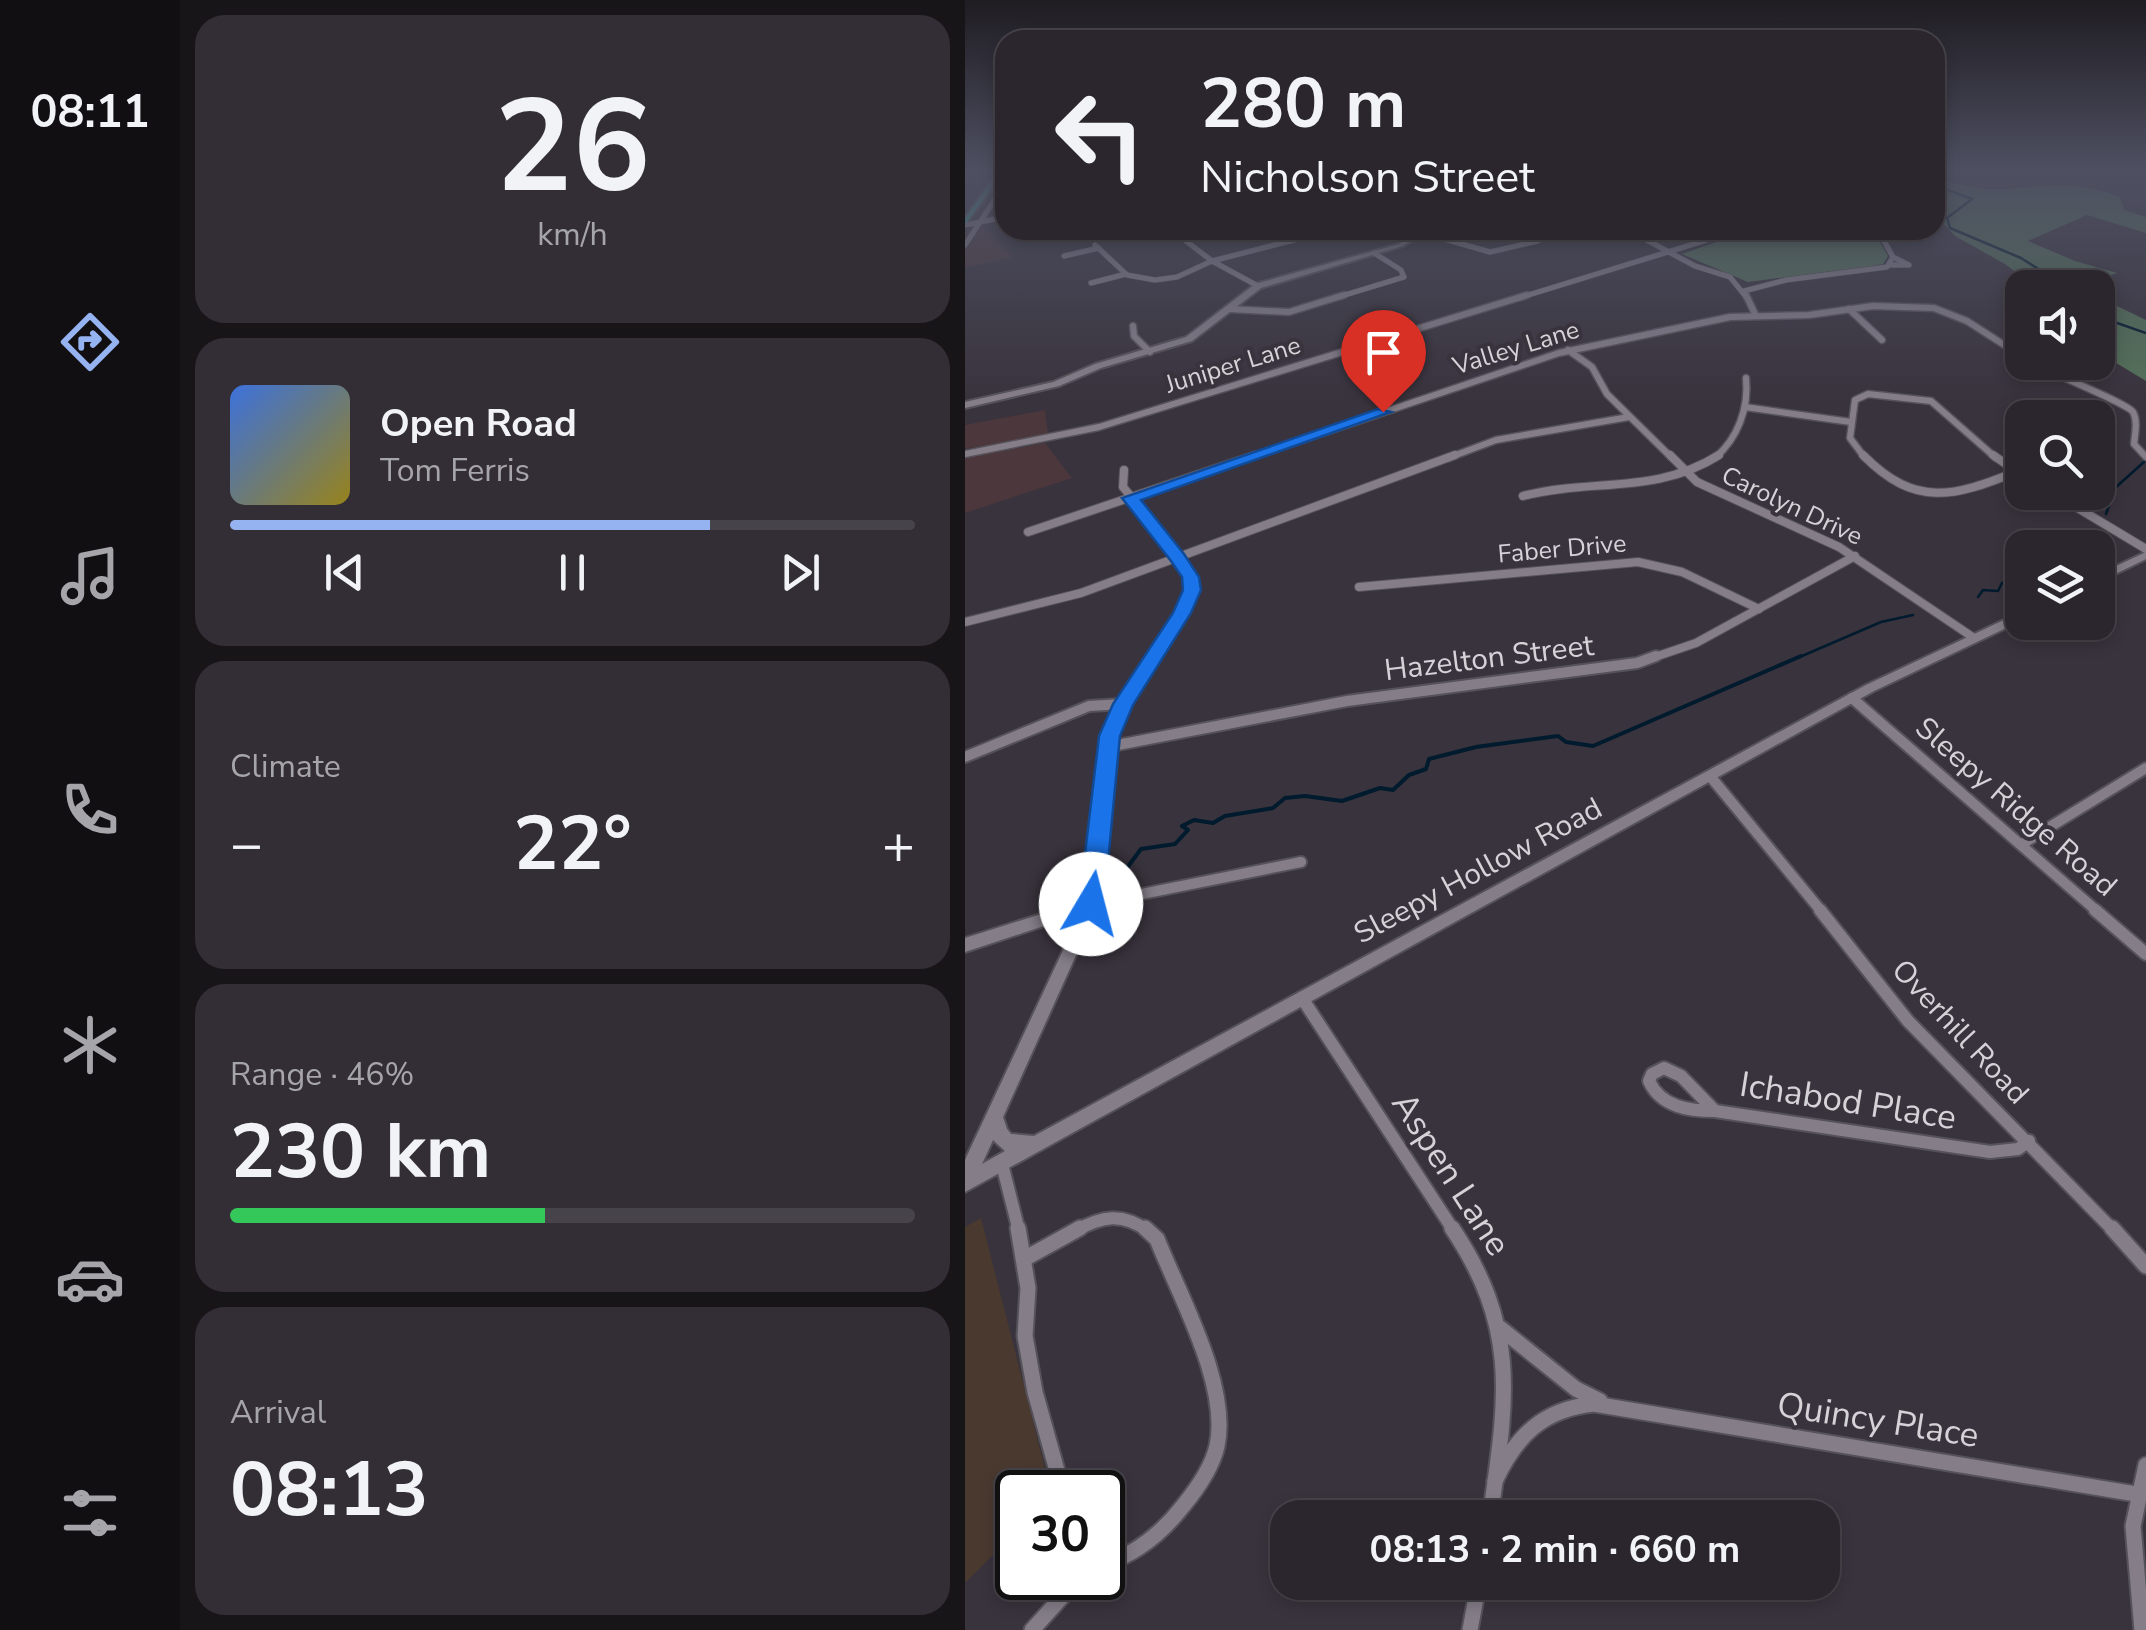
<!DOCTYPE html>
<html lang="en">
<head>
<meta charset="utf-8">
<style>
	body { margin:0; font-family:"Nunito Sans",sans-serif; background:#332e36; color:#f1f3f6; height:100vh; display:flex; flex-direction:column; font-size:38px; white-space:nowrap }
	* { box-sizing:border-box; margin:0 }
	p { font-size:32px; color:#a6a5aa }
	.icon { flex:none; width:55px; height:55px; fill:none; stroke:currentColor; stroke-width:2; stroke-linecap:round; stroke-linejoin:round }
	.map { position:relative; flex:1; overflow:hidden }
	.drawer { display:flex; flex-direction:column; gap:15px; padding:15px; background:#181519; width:785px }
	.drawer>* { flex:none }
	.banner { position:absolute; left:30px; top:30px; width:950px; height:210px; border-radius:30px; box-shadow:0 5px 15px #0003,0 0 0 2px #47434a; background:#2b262e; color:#f1f3f6; overflow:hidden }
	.buttons { position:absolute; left:1040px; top:270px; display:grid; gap:20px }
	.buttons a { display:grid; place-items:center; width:110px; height:110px; border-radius:20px; background:#2b262e; box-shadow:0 5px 15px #0003,0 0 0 2px #47434a; font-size:50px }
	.speed { position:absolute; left:30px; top:1470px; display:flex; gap:20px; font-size:50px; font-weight:700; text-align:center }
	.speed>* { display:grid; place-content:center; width:130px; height:130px; border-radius:50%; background:#2b262e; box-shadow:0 5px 15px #0003,0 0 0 2px #47434a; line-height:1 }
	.speed .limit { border:5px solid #111; border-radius:15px; background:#fff; color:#111 }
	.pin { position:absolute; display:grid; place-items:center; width:85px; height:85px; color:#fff; margin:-102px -42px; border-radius:50% 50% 50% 0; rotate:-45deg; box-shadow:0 0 10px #0007 }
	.pin .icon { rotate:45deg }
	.me { position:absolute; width:110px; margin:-55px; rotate:8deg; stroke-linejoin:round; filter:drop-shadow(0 0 8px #0008) }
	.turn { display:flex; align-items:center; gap:35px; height:210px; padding:0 40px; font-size:45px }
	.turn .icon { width:130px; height:130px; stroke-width:2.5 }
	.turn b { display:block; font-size:70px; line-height:85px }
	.big { font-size:75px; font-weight:700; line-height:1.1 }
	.drawer .card { flex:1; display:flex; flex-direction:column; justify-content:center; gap:15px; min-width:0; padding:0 35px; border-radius:30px; background:#332e36 }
	.drawer .dial { align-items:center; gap:0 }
	.dial b { font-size:130px; line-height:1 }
	.song { display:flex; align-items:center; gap:30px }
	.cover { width:120px; height:120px; border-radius:15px; background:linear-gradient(135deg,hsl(220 70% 55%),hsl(50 70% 35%)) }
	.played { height:10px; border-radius:5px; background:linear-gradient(90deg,#95b2f1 70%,#47434a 70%) }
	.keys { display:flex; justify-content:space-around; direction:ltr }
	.heat { display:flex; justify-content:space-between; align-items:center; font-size:55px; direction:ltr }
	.charge { height:15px; border-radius:8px; background:linear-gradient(90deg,#34c759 46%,#47434a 0) }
	.trip { position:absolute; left:305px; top:1500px; width:570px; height:100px; border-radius:30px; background:#2b262e; box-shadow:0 5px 15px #0003,0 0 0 2px #47434a; font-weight:700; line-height:100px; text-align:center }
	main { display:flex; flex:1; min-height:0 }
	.dock { display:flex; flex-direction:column; width:180px; justify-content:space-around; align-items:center; background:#110f12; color:#a6a5aa }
	.dock .icon { width:70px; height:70px }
	.dock .active { color:#95b2f1 }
	.dock b { font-size:45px; color:#f1f3f6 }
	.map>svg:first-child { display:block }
	.commercial { fill:#4b373c }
	.medical { fill:#4a392f }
	.forest { fill:#537158 }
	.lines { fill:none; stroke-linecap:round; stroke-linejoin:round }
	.stream-far1 { stroke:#001b2e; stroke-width:2.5 }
	.stream { stroke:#001b2e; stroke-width:4 }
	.street-far5-casing { stroke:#565259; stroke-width:6 }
	.street-far4-casing { stroke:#565259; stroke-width:9 }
	.street-far3-casing { stroke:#565259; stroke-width:10 }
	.street-far2-casing { stroke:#565259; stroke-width:14 }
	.street-far1-casing { stroke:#565259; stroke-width:16 }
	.street-casing { stroke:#565259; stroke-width:19 }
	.secondary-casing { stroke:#565259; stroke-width:4 }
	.primary-casing { stroke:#565259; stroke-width:4 }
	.street-far5 { stroke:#857e89; stroke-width:5 }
	.street-far4 { stroke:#857e89; stroke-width:6 }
	.street-far3 { stroke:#857e89; stroke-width:8 }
	.street-far2 { stroke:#857e89; stroke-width:10 }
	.street-far1 { stroke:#857e89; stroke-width:12 }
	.street { stroke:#857e89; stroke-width:15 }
	.secondary { fill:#857e89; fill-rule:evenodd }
	.primary { fill:#429893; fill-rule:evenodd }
	.route { fill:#1a73e8; stroke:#114b97; stroke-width:2.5 }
	.labels { text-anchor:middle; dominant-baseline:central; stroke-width:8; stroke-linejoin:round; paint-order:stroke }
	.far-street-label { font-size:25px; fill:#d5d2d8; stroke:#39333d }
	.street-label { font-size:30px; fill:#d5d2d8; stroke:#39333d }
	.near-street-label { font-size:35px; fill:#d5d2d8; stroke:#39333d }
</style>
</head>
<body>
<main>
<nav class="dock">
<b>08:11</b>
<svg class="icon active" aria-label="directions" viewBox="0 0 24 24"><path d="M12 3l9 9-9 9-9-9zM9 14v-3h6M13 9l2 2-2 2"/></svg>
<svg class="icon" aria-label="music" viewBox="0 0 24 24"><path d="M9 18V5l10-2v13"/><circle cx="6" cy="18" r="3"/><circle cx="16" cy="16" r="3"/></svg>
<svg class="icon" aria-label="phone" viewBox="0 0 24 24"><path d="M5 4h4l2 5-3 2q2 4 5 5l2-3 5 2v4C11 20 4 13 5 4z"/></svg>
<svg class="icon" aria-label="climate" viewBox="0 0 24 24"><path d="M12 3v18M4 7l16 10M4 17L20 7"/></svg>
<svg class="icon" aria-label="car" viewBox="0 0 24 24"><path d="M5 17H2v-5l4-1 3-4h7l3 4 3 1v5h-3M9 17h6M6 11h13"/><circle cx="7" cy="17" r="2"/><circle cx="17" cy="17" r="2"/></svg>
<svg class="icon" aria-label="filters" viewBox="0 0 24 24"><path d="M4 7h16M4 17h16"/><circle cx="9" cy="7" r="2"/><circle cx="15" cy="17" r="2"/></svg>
</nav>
<section class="drawer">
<div class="card dial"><b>26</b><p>km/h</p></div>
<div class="card">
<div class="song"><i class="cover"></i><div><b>Open Road</b><p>Tom Ferris</p></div></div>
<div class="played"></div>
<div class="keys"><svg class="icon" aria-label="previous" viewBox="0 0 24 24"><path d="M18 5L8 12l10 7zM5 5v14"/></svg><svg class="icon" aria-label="pause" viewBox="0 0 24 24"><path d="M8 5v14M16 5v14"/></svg><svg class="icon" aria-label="next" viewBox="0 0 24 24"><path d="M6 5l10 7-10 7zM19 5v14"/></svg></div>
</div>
<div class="card"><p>Climate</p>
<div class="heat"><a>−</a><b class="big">22°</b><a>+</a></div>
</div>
<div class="card"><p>Range · 46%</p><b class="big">230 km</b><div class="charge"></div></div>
<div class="card"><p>Arrival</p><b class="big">08:13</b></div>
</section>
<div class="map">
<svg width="1181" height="1630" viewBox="0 0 1181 1630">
	<rect width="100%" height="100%" fill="#39333d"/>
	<g class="commercial">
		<path d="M16 224 48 257 0 268V234L6 226Z"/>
		<path d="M80 410 83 434 0 449V425Z"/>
		<path d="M80 443 107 478 0 513V458Z"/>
	</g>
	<path class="medical" d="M16 1218 86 1492H52V1531L0 1583V1227Z"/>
	<g class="forest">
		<path d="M970 178C990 183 1011 190 1032 189 1076 188 1111 179 1155 197L1159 210 1181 217V233L1122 215 1063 241 1110 261 1152 273 1117 285 1119 287H1070L1040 264 990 236 972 216 981 201 970 197Z"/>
		<path d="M786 230H908L923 256 918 264 907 266 783 282 717 254Z"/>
		<path d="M1133 297 1181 320V381L1133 352V342L1145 336 1133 329Z"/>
	</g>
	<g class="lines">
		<g class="stream-far1">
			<path d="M970 185 1007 199 982 218 985 228 1056 258 1103 288"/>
			<path d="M1132 316 1181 333"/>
			<path d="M1141 514 1150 488 1179 462"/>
			<path d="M1108 548 1127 540 1132 533"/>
			<path d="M1013 597 1018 590 1033 591 1037 583 1056 578 1058 571"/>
			<path d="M830 659 916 622 948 615"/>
		</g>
		<path class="stream" d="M153 880 176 849 210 844 223 830 217 826 229 820 248 823 260 816 308 808 320 798 340 796 377 801 415 788 428 790 444 775 461 769 464 759 511 747 593 736 601 742 628 746 836 656"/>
		<defs>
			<g id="street-far5">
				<path d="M1004 170 1010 171"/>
				<path d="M0 225 40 217"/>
				<path d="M252 230 221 241 247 261 293 286"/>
				<path d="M663 230 730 266 765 277 782 298"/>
				<path d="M458 233 525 252 573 241 574 235 566 230"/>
				<path d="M0 245 40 184"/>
				<path d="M130 245 162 275 190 280 212 277 247 261 368 230"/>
				<path d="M99 256 134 248"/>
				<path d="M925 265H944L928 257"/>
				<path d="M126 283 161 274"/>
				<path d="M779 291 821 280 922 267 928 257 913 230"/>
				<path d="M370 298 439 277 436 270 409 253"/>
				<path d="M554 298 774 230"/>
			</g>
			<g id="street-far4">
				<path d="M781 295 791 316"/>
				<path d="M264 309 324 312 379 295"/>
				<path d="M884 309 917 340"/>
				<path d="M168 326 169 336 185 352"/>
				<path d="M603 350 627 367 642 394 707 458"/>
				<path d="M1066 362C1083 372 1162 403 1168 412 1173 421 1170 434 1169 444L1181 457"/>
				<path d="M780 407 886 422"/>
				<path d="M0 454 134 427 562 295"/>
				<path d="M283 458 594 353 765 317 844 315 908 306 969 308 1002 321 1058 357"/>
				<path d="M483 458 531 440 664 417"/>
				<path d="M750 458C773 438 784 408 781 378"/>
				<path d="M900 458 885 438 890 400 903 394 966 401 1031 458"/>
			</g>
			<g id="street-far3">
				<path d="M705 455 732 482 874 547 1009 638"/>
				<path d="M898 455C951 509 990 496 1051 472"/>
				<path d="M1028 455 1058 476"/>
				<path d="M159 470 158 487 210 550 227 587 217 617 189 659"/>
				<path d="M1086 492 1181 549"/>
				<path d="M558 496C627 478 691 495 754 455"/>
				<path d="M63 532 291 455"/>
				<path d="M394 587 673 562 717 572 794 609"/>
				<path d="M0 622 116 593 490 455"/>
				<path d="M684 659 731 643 890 556"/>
			</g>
			<g id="street-far2">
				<path d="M887 698 1133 912"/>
				<path d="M142 747 382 701 672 663 691 656"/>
				<path d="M0 757 124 706 158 704"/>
				<path d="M745 776 857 912"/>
				<path d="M1057 844 1181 768"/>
				<path d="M127 904 143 743 157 707 191 656"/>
				<path d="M127 904 336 862"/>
			</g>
			<g id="street-far1">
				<path d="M855 910 943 1021 1149 1231"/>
				<path d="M1130 910 1181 954"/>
				<path d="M337 998 489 1231"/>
				<path d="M699 1068 716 1076 750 1111C724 1111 696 1107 684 1081L687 1074Z"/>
				<path d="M750 1111 1025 1152 1053 1149 1064 1141"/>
				<path d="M37 1164 54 1231"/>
				<path d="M110 1231C137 1216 157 1212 183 1231"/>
			</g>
			<g id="street">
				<path d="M53 1228 63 1288 60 1336 70 1392 98 1492"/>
				<path d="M487 1228C556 1331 541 1402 525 1518"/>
				<path d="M1147 1228 1181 1266"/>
				<path d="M59 1259 115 1228"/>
				<path d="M535 1328 611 1389 635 1401"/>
				<path d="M530 1481C551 1436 578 1409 629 1404L1171 1494"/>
				<path d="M138 1565C171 1554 197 1533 218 1506 232 1489 247 1468 252 1446 265 1385 214 1295 192 1239L180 1228"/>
				<path d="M67 1630 114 1578"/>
				<path d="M505 1630 514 1582"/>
				<path d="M1177 1630 1168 1526 1181 1465"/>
			</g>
			<g id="secondary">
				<path d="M456 230H464L438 246 296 288 227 341 136 368 94 386 0 408V402L88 382 130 364 221 337 290 284 434 244Z"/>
				<path d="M1181 552V559L1132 583V575Z"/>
				<path d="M1058 611V620L909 691 0 1192V1160L115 914 0 952V938L127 898 132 900 134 904 38 1117 42 1129 46 1134 69 1136 901 685ZM28 1140 40 1151 17 1164Z"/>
			</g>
			<path id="primary" d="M34 170H40L0 225V218Z"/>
		</defs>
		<use href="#street-far5" class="street-far5-casing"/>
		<use href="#street-far4" class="street-far4-casing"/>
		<use href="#street-far3" class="street-far3-casing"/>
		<use href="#street-far2" class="street-far2-casing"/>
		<use href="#street-far1" class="street-far1-casing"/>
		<use href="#street" class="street-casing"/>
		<use href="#secondary" class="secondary-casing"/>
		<use href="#primary" class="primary-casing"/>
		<use href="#street-far5" class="street-far5"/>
		<use href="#street-far4" class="street-far4"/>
		<use href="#street-far3" class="street-far3"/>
		<use href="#street-far2" class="street-far2"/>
		<use href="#street-far1" class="street-far1"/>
		<use href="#street" class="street"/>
		<use href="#secondary" class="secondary"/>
		<use href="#primary" class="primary"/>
	</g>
	<linearGradient id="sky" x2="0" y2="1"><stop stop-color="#1f1c22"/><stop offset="0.43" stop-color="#4e5062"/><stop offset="1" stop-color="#4e5062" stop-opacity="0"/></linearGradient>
	<rect width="1181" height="398" fill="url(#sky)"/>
	<path class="route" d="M413 409 426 412 176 500 219 554 234 577 236 590 226 613 168 705 155 736 139 904 135 911 126 914 118 911 114 904 134 736 148 704 208 613 218 590 217 577 206 561 157 498Z"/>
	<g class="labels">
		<g class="far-street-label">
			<text transform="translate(551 348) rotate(-17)">Valley Lane</text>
			<text transform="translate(268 365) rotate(-17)">Juniper Lane</text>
			<text transform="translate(827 506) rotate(25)">Carolyn Drive</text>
			<text transform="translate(597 549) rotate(-5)">Faber Drive</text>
		</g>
		<g class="street-label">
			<text transform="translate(524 658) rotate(-7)">Hazelton Street</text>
			<text transform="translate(1051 807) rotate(41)">Sleepy Ridge Road</text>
			<text transform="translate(513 871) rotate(-28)">Sleepy Hollow Road</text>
			<text transform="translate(995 1032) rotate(47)">Overhill Road</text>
		</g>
		<g class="near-street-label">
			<text transform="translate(883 1101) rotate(9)">Ichabod Place</text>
			<text transform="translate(486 1174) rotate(57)">Aspen Lane</text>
			<text transform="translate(913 1420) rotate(9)">Quincy Place</text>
		</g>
	</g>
</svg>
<div class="buttons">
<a><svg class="icon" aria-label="sound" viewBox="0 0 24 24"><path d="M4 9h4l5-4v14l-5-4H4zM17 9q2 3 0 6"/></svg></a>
<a><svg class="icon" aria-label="search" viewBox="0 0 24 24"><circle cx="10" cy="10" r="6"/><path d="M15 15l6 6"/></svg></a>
<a><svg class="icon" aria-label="layers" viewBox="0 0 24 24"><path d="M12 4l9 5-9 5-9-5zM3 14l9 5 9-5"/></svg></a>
</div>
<div class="speed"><div class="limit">30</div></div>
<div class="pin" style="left:418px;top:412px;background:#d93025"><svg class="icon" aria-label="arrive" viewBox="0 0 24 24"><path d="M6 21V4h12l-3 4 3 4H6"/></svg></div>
<svg class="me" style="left:126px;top:904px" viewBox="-20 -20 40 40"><circle r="19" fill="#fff"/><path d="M0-13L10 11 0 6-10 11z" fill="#1a73e8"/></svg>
<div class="trip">08:13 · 2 min · 660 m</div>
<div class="banner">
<div class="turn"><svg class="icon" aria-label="left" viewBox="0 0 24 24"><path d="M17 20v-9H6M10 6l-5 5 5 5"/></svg><div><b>280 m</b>Nicholson Street</div></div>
</div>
</div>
</main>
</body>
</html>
